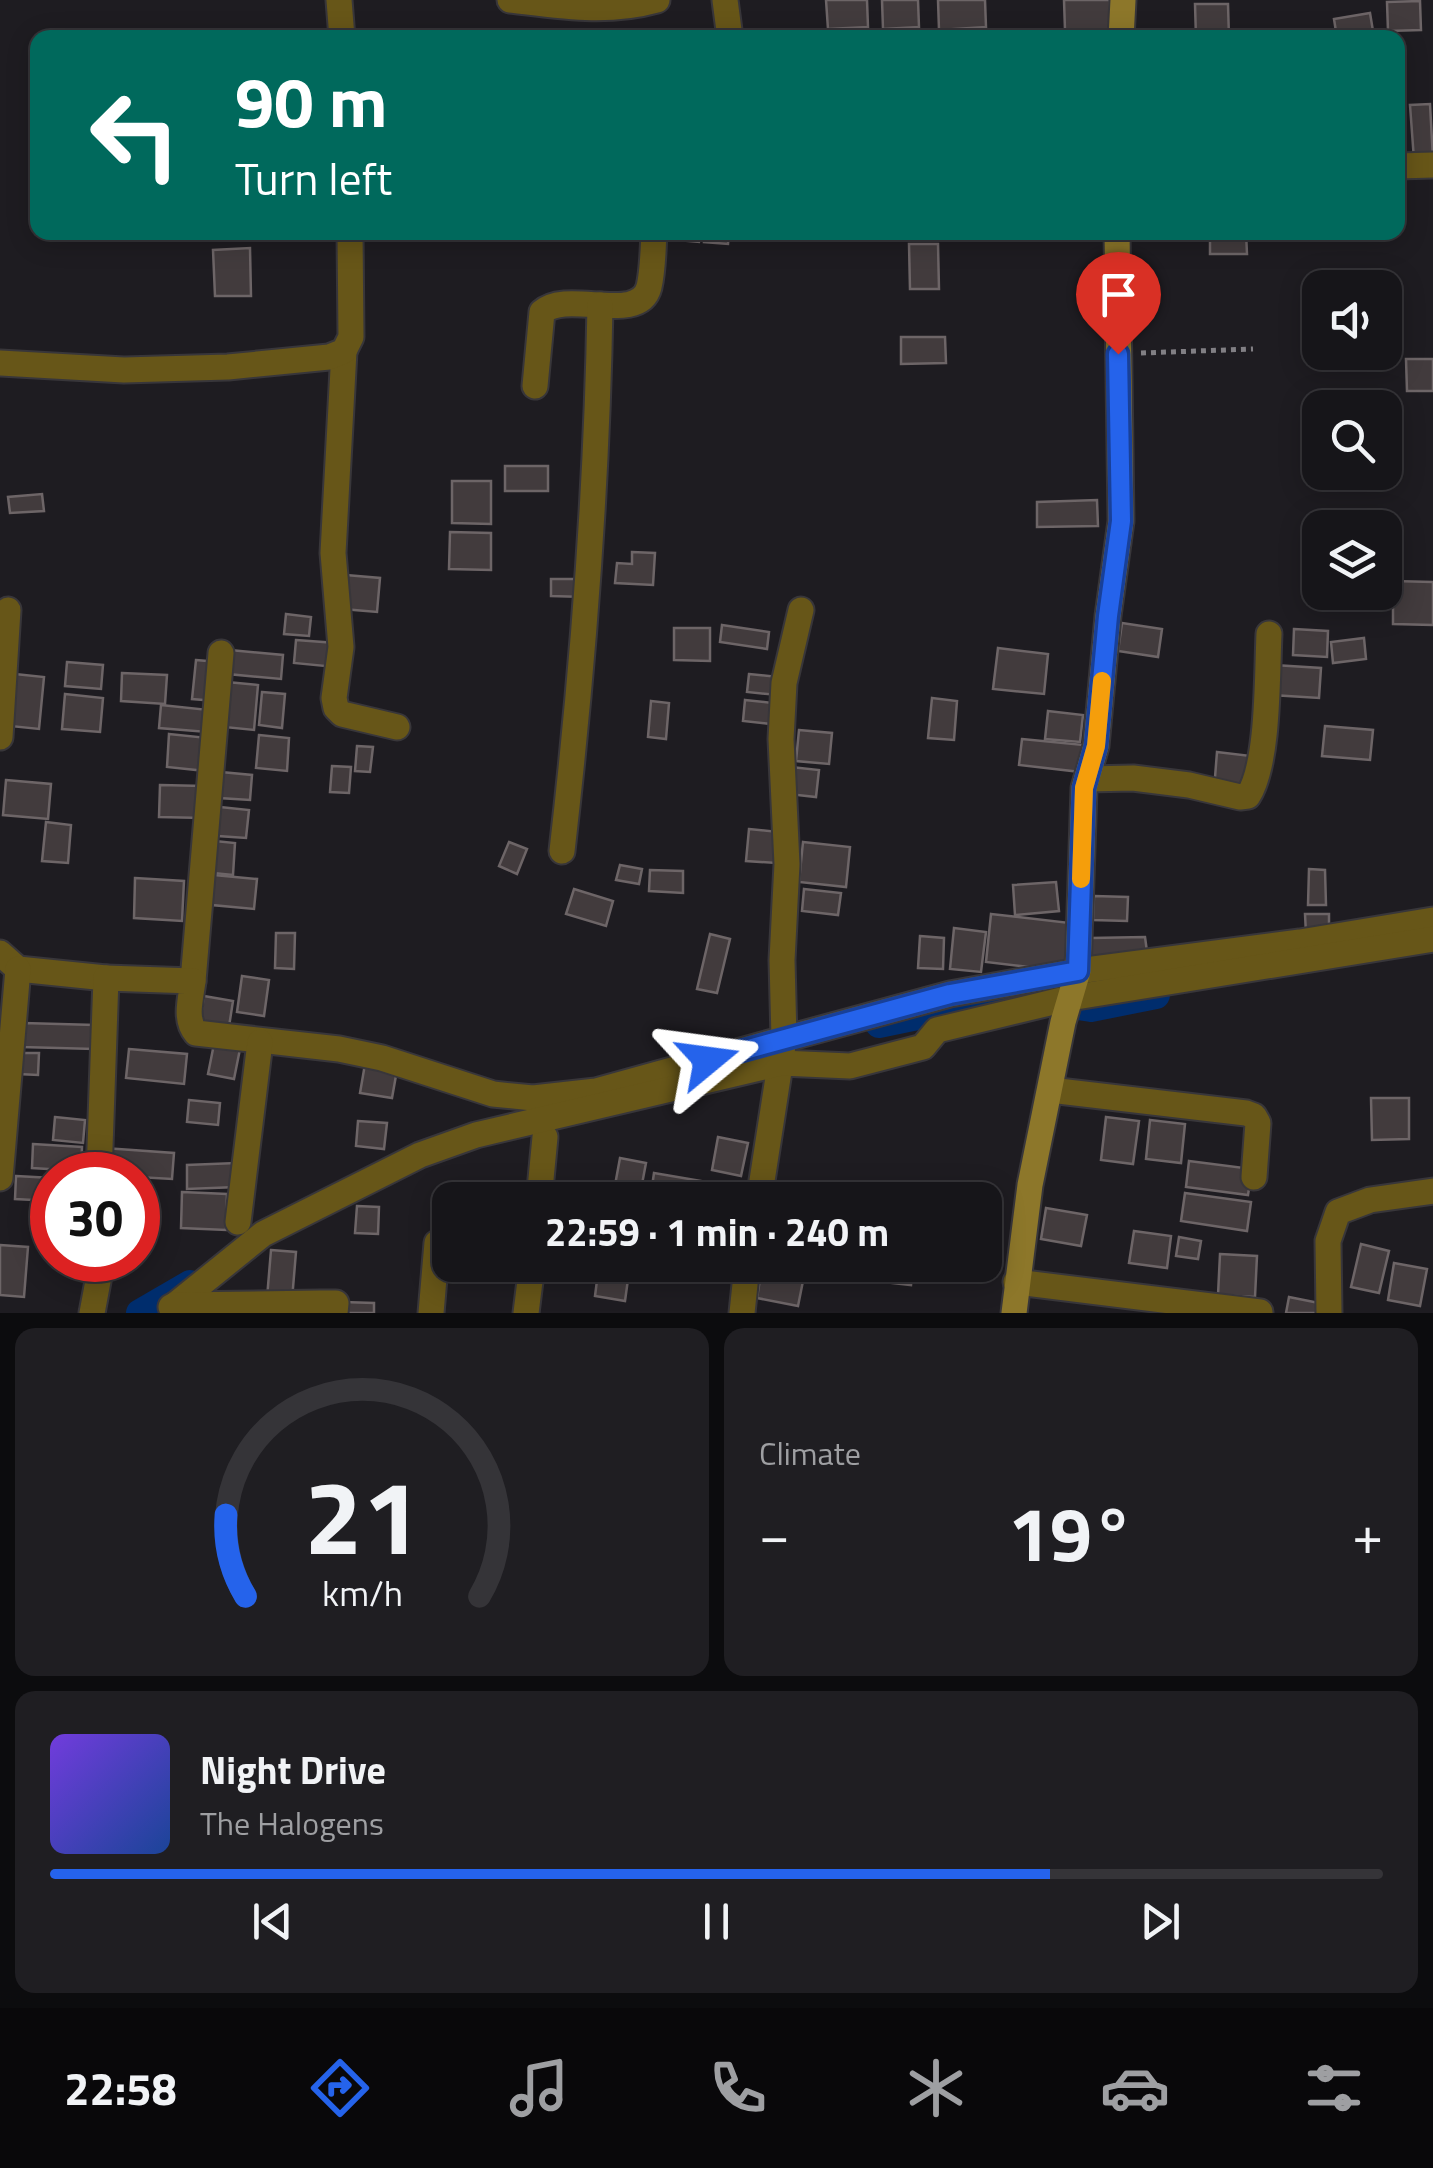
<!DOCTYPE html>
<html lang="en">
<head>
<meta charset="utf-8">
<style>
	body { margin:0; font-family:"Titillium Web",sans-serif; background:#1f1e22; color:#f1f3f6; height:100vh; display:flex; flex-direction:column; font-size:38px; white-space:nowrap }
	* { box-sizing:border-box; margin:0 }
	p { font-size:32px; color:#9e9fa2 }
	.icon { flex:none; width:55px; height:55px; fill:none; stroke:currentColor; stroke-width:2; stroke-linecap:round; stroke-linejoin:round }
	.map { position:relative; height:1313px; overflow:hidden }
	.sheet { display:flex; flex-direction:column; gap:15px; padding:15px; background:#0c0c0e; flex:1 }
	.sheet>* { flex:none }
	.top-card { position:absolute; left:30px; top:30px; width:1375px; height:210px; border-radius:20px; box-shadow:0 5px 25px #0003,0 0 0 2px #353438; background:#00695c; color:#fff; overflow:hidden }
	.controls { position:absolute; left:1302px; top:270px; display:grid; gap:20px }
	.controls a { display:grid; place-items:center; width:100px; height:100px; border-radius:20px; background:#161519; box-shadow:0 5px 25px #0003,0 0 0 2px #353438; font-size:50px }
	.speed { position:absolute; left:30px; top:1152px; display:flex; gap:20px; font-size:50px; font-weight:700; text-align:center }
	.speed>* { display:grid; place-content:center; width:130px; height:130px; border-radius:50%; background:#161519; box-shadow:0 5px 25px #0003,0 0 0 2px #353438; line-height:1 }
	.speed .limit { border:15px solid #d22; background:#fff; color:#111 }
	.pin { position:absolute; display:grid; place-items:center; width:85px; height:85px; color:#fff; margin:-102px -42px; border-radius:50% 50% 50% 0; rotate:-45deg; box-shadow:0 0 10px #0007 }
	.pin .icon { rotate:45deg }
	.me { position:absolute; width:110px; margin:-55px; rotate:74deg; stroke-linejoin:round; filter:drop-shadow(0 0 8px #0008) }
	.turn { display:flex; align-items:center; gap:35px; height:210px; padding:0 40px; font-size:45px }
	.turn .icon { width:130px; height:130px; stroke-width:2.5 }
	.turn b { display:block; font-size:70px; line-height:85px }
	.big { font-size:75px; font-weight:700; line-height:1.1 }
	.sheet .tile { flex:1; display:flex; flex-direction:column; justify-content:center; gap:15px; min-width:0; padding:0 35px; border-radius:20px; background:#1f1e22 }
	.sheet .dial { align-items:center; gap:0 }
	.dial svg { height:260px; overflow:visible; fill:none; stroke:#353438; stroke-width:7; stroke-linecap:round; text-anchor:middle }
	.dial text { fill:#f1f3f6; stroke:none }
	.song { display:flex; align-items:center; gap:30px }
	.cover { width:120px; height:120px; border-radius:15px; background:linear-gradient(135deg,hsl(260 70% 55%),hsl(220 70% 35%)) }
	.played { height:10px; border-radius:5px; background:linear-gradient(90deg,#2563eb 75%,#353438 75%) }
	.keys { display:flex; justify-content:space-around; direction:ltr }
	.heat { display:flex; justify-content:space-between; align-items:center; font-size:55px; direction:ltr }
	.sheet .tiles { flex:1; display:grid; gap:15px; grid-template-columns:1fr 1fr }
	.tile:last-child { grid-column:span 2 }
	.trip { position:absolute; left:432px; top:1182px; width:570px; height:100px; border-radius:20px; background:#161519; box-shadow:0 5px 25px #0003,0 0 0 2px #353438; font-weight:700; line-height:100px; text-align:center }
	.dock { display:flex; height:160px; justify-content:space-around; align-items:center; background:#09080a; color:#9e9fa2 }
	.dock .icon { width:70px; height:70px }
	.dock .selected { color:#2563eb }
	.dock b { font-size:45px; color:#f1f3f6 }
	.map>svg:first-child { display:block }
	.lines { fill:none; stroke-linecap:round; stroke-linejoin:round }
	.canal { stroke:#002d6d; stroke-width:28 }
	.building { fill:#423b3d; stroke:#6d6567; stroke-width:2.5 }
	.street-casing { stroke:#38363a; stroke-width:29 }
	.secondary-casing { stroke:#38363a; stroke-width:29 }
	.path { stroke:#817f84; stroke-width:5; stroke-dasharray:5 5; stroke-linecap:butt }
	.street { stroke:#675618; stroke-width:25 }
	.secondary { stroke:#8d772a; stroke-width:25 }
	.route-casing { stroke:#184099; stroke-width:25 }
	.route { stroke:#2563eb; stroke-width:18 }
	.slow { stroke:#f59e0b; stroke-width:18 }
</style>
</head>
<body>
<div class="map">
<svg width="1433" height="1313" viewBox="0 0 1433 1313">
	<rect width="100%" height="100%" fill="#1e1c21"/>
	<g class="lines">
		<g class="canal">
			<path d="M879 1024 1014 996 1091 1008 1156 995"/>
			<path d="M140 1313 190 1284"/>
		</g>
	</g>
	<g class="building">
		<path d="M826 0H867L868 27 828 29Z"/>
		<path d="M882 0H918L919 27 883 29Z"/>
		<path d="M938 0H985L986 27 939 30Z"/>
		<path d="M1064 0H1110V29L1065 30Z"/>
		<path d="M1420 1 1421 30 1388 31 1387 2Z"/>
		<path d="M1195 4H1228L1229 38H1196Z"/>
		<path d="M1370 13 1374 37 1337 38 1334 19Z"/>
		<path d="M1430 104 1433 159 1414 160 1410 105Z"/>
		<path d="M667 232H701L699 242 667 239Z"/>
		<path d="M705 232H729L728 244 704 242Z"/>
		<path d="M1210 232H1246L1247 254H1210Z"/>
		<path d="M909 244H938L939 289H910Z"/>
		<path d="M250 248 251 296H215L213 250Z"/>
		<path d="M901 337H945L946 363 901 364Z"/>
		<path d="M1406 359H1433V391H1407Z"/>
		<rect x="505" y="466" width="43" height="25"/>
		<path d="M452 481H491V524L452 523Z"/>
		<path d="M42 494 44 511 10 513 8 497Z"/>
		<path d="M1097 500 1098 526 1037 527V502Z"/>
		<path d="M450 532 491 533V570L449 569Z"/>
		<path d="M632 552 655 553 653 585 615 583 617 563 632 564Z"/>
		<path d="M346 575 380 578 377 612 343 609Z"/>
		<path d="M551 579H584V597L551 596Z"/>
		<path d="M1393 581 1433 582V625L1393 624Z"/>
		<path d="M286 614 311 617 309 636 284 634Z"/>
		<path d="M1122 623 1162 629 1158 657 1118 651Z"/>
		<path d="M722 625 769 632 767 649 720 642Z"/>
		<path d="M674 628H710V661L674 660Z"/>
		<path d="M1294 629 1328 631 1327 657 1293 655Z"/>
		<path d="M1364 638 1366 659 1333 663 1331 642Z"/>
		<path d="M296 640 336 643 335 667 294 663Z"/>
		<path d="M998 648 1048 654 1044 694 993 689Z"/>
		<path d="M230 650 283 655 281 679 228 674Z"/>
		<path d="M196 660 218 662 215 701 192 699Z"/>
		<path d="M67 662 103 665 101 689 65 686Z"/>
		<path d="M1274 665 1321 668 1319 698 1272 695Z"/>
		<path d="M122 673 167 675 165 704 121 701Z"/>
		<path d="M15 674 44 677 39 729 10 726Z"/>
		<path d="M749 674 779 677 778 695 747 692Z"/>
		<path d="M227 682 258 685 254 730 224 727Z"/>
		<path d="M262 692 285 694 282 728 259 725Z"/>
		<path d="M65 694 103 698 100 732 62 729Z"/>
		<path d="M932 698 957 701 954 740 928 738Z"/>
		<path d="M745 700 773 703 771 724 743 721Z"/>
		<path d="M651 701 669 703 666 739 648 737Z"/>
		<path d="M161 705 209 710 207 732 159 728Z"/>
		<path d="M1048 711 1083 715 1080 742 1045 739Z"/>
		<path d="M1325 726 1373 730 1370 760 1322 756Z"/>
		<path d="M799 730 832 733 829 764 796 761Z"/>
		<path d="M169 734 208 738 206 771 167 767Z"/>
		<path d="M259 735 289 738 287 771 256 768Z"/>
		<path d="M1022 739 1084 745 1081 772 1019 765Z"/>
		<path d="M357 746 373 747 370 772 355 771Z"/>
		<path d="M1217 752 1251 756 1247 794 1214 790Z"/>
		<path d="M332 766 351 767 349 793 330 792Z"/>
		<path d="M791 767 819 770 816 797 788 794Z"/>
		<path d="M221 772 252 775 250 800 219 798Z"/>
		<path d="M6 780 51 784 48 819 3 815Z"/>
		<path d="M160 785 204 786 203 818 159 817Z"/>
		<path d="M220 807 249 810 246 838 218 836Z"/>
		<path d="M46 822 71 825 68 863 42 861Z"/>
		<path d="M749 829 779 832 776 863 746 861Z"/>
		<path d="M215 841 235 843 233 875 213 873Z"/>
		<path d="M509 842 527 849 517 874 499 866Z"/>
		<path d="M803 842 850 847 846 887 799 882Z"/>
		<path d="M620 865 642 869 639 884 616 880Z"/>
		<path d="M1309 869 1325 870 1326 905H1308Z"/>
		<path d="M650 870 683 871V893L649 891Z"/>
		<path d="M214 875 257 879 254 909 212 905Z"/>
		<path d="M135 878 184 881 182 921 134 918Z"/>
		<path d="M1056 882 1059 911 1015 915 1013 885Z"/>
		<path d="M574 889 613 901 606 926 566 914Z"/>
		<path d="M804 889 841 893 838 915 802 911Z"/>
		<path d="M1094 896 1128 897 1127 921 1093 920Z"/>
		<path d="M991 914 1070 923 1065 971 986 962Z"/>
		<path d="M1305 914H1329V933L1306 934Z"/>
		<path d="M954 928 986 932 981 972 950 969Z"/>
		<path d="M276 933H295L294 969 275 968Z"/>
		<path d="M710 934 730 939 717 993 697 989Z"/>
		<path d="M920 936 944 938 943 969 918 968Z"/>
		<path d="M1145 937 1148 959 1088 966 1091 938Z"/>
		<path d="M242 976 269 980 264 1016 237 1012Z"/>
		<path d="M204 996 233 1001 228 1033 199 1028Z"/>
		<path d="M23 1023 95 1025 94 1049 22 1047Z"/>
		<path d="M214 1044 240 1049 234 1079 208 1074Z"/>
		<path d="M129 1049 187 1054 184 1084 126 1078Z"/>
		<path d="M19 1053H39L38 1075 18 1074Z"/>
		<path d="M365 1064 397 1070 392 1098 360 1093Z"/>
		<path d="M1371 1098H1409V1139L1372 1140Z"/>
		<path d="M189 1100 220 1103 218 1125 187 1122Z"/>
		<path d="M55 1117 85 1120 83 1143 53 1140Z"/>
		<path d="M1106 1117 1139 1121 1133 1164 1101 1160Z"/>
		<path d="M1150 1120 1185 1124 1181 1163 1146 1159Z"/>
		<path d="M358 1121 387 1123 384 1149 356 1146Z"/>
		<path d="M718 1137 748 1143 741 1176 712 1170Z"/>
		<path d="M33 1144 82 1147 81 1171 32 1168Z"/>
		<path d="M104 1148 174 1153 172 1179 102 1175Z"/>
		<path d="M620 1158 646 1163 639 1200 613 1196Z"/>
		<path d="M1189 1161 1252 1169 1248 1195 1186 1187Z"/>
		<path d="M236 1163 237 1187 187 1189V1165Z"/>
		<path d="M654 1173 707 1182 704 1200H650Z"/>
		<path d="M16 1176 52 1178V1201L15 1199Z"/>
		<path d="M182 1192 227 1194 226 1230 181 1228Z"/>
		<path d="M1185 1193 1251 1202 1247 1231 1181 1221Z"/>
		<path d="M357 1206 379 1207 378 1234 355 1233Z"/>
		<path d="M1046 1208 1087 1215 1081 1246 1041 1239Z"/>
		<path d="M1134 1231 1171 1236 1167 1268 1129 1263Z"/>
		<path d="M1179 1237 1201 1241 1198 1259 1176 1256Z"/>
		<path d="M1361 1244 1389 1251 1379 1293 1351 1287Z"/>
		<path d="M0 1245 28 1247 24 1297 0 1295Z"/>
		<path d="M271 1250 296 1252 292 1300 267 1298Z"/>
		<path d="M1220 1254 1257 1256 1255 1297 1218 1295Z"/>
		<path d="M1394 1263 1427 1269 1420 1306 1388 1300Z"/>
		<path d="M599 1265H630L625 1301 595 1296Z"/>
		<path d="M762 1265H820L818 1279 761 1270Z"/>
		<path d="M876 1265H913L911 1285 874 1281Z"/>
		<path d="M761 1273 803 1281 798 1306 757 1298Z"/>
		<path d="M1289 1297 1324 1304 1323 1313H1286Z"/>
		<path d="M343 1302 374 1303V1313H343Z"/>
	</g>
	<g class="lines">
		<defs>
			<g id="street">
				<path d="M339 0 342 38"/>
				<path d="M510 0C561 6 607 14 657 0"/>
				<path d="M725 0 730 38"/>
				<path d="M1398 166 1433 165"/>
				<path d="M344 351 333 553 341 647 334 698 336 708 342 714 397 727"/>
				<path d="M0 363 124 370 228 367 329 357 344 351 351 337 350 232"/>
				<path d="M535 386 542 312C567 289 639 325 649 287 653 270 653 250 654 232"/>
				<path d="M801 610 784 683 781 739 787 864 782 960 784 1039 950 994 1078 971 1300 942 1433 920"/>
				<path d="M0 737 8 610"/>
				<path d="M1087 779 1133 778 1189 785 1240 797 1248 796C1269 764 1267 674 1269 634"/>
				<path d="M562 851C583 669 597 488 600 305"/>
				<path d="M0 953 18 969 106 978"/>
				<path d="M193 981 221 653"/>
				<path d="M1050 1090 1246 1113 1254 1116 1258 1123 1254 1177"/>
				<path d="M99 1175 106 978 193 981C191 998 184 1019 196 1033L339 1049 382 1058 493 1094 533 1098 596 1091 784 1039 759 1200"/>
				<path d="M0 1178 18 969"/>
				<path d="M539 1200 545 1137"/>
				<path d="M238 1222 260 1042"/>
				<path d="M1016 1282 1260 1312"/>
				<path d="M175 1305 263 1234 420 1155 476 1135 781 1063 850 1066 923 1047 937 1030 1070 998 1433 939"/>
				<path d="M171 1307 175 1305 320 1303H336L335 1313"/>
				<path d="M92 1313 102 1260"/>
				<path d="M431 1313 437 1243 450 1235"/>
				<path d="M526 1313 532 1265"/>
				<path d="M742 1313 747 1265"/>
				<path d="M1329 1313 1328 1241 1338 1212 1370 1200 1433 1191"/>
			</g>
			<g id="secondary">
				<path d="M1121 38 1123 0"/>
				<path d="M1014 1313 1030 1185 1063 1022 1078 971 1084 788 1096 746 1108 616 1121 521 1117 232"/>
			</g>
		</defs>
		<use href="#street" class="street-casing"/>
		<use href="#secondary" class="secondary-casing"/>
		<path class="path" d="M1141 353 1253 349"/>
		<use href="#street" class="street"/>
		<use href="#secondary" class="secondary"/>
	</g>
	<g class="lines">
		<defs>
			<path id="route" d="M708 1060 950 994 1078 971 1084 788 1096 746 1108 616 1121 521 1118 354"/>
		</defs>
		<use href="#route" class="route-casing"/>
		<use href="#route" class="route"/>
		<path class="slow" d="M1081 879 1084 788 1096 746 1102 681"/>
	</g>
</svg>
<div class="controls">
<a><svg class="icon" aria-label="sound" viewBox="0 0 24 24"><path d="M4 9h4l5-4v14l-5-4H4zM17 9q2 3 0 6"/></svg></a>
<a><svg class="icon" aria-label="search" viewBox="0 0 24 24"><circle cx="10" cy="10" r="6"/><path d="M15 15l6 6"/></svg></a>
<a><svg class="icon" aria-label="layers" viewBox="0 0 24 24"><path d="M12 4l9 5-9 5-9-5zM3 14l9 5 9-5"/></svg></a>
</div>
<div class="speed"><div class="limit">30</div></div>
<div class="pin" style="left:1118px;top:354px;background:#d93025"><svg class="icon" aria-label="arrive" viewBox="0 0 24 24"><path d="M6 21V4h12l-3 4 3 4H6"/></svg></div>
<svg class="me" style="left:708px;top:1060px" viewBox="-20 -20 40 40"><path d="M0-17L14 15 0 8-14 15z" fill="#2563eb" stroke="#fff" stroke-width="4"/></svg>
<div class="trip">22:59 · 1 min · 240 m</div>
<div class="top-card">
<div class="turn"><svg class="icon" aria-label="left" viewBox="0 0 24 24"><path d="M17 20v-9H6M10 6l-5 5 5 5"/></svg><div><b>90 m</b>Turn left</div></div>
</div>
</div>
<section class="sheet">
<div class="tiles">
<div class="tile dial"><svg viewBox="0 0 100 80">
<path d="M14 69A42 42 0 1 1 86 69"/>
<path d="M14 69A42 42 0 0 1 8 44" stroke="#2563eb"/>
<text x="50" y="56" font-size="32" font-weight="700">21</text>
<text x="50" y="72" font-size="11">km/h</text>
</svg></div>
<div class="tile"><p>Climate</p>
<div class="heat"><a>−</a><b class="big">19°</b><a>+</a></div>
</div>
<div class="tile">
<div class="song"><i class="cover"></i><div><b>Night Drive</b><p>The Halogens</p></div></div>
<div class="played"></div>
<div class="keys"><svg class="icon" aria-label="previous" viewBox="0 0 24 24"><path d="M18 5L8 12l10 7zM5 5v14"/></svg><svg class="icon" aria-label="pause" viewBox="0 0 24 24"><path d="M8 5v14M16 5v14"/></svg><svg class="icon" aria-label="next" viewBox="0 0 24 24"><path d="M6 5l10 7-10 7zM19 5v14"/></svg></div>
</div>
</div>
</section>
<nav class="dock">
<b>22:58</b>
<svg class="icon selected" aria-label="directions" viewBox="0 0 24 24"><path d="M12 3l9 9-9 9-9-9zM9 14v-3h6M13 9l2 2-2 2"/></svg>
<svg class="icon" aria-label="music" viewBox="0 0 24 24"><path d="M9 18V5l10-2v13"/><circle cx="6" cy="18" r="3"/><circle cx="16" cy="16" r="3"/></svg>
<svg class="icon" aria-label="phone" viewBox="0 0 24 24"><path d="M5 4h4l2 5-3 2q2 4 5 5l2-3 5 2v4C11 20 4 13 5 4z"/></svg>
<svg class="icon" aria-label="climate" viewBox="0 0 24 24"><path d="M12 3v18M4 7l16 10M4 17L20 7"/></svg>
<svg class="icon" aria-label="car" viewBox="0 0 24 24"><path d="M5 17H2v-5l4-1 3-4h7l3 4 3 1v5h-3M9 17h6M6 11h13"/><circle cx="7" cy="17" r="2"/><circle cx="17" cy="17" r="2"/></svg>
<svg class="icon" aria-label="filters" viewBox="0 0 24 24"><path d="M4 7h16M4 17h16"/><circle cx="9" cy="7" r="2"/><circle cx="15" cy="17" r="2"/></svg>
</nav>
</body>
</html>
